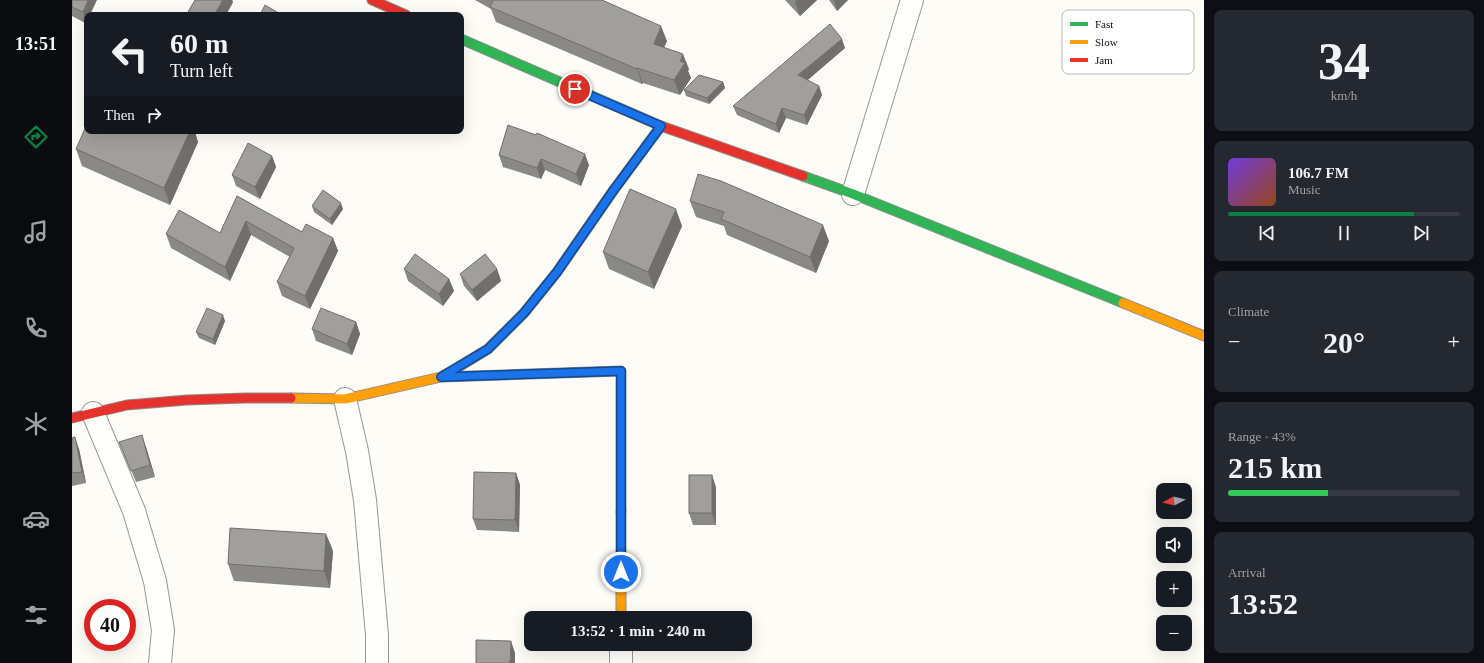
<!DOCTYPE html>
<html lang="en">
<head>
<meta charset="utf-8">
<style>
	body { margin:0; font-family:Georgia,serif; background:#242831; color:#f1f3f6; height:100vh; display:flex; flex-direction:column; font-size:15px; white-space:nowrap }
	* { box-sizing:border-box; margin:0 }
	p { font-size:13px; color:#9ea1a6 }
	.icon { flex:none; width:22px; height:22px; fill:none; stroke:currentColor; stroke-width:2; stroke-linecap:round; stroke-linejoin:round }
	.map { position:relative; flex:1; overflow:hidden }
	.drawer { display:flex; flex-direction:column; gap:10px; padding:10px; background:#0d0f14; width:280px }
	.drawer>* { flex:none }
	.guide { position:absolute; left:12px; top:12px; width:380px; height:122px; border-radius:8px; box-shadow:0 4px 16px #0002; background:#171b24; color:#f1f3f6; overflow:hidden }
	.needle { width:26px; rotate:263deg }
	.fabs { position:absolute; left:1084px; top:483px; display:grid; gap:8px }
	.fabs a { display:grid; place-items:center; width:36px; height:36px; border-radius:8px; background:#171b24; box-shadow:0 4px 16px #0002; font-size:20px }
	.speed { position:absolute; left:12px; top:599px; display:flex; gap:8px; font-size:20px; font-weight:700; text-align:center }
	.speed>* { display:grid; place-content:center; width:52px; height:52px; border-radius:50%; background:#171b24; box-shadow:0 4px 16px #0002; line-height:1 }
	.speed .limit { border:6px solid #d22; background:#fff; color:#111 }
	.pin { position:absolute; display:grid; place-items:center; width:34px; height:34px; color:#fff; margin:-17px; border:2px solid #fff; border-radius:50%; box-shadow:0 1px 4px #0007 }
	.me { position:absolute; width:44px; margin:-22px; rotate:0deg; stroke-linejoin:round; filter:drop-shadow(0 0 3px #0008) }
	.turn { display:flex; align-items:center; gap:14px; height:84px; padding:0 20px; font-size:18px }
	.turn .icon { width:52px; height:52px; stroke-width:2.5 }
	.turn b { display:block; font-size:28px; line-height:34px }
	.then { display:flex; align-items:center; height:38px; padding:0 20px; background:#0003; gap:8px; font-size:15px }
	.big { font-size:30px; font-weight:600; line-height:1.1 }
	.drawer .tile { flex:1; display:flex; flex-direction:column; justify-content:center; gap:6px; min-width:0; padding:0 14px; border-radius:8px; background:#242831 }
	.drawer .dial { align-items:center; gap:0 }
	.dial b { font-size:52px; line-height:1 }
	.song { display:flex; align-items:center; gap:12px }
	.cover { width:48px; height:48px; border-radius:6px; background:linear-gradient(135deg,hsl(260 70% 55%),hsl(20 70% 35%)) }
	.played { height:4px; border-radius:2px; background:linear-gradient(90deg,#0b8043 80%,#363941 80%) }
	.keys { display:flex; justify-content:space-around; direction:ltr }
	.heat { display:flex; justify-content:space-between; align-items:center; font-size:22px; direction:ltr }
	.charge { height:6px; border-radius:3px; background:linear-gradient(90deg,#34c759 43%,#363941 0) }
	.trip { position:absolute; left:452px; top:611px; width:228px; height:40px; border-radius:8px; background:#171b24; box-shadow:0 4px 16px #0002; font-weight:600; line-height:40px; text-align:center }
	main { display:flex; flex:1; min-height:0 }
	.tab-bar { display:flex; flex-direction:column; width:72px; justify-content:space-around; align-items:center; background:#090b0e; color:#9ea1a6 }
	.tab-bar .icon { width:28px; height:28px }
	.tab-bar .current { color:#0b8043 }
	.tab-bar b { font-size:18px; color:#f1f3f6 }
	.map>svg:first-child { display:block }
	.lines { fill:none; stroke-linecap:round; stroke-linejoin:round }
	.street-casing { stroke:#979795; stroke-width:24 }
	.fast-casing { stroke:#8e8d8b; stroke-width:11 }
	.slow-casing { stroke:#8e8d8b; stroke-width:11 }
	.jam-casing { stroke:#8e8d8b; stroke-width:11 }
	.street { stroke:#fffffe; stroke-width:22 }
	.fast { stroke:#30b455; stroke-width:9 }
	.slow { stroke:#ff9f0a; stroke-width:9 }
	.jam { stroke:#e5322d; stroke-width:9 }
	.wall { fill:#8a8986 }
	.shaded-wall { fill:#716f6d }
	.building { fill:#a19f9c; stroke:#716f6d }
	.route-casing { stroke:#114b97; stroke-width:10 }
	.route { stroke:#1a73e8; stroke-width:7 }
	.key { fill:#fff; stroke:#b8b8b8; stroke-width:1 }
	.key-label { font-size:11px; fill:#111 }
</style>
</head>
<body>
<main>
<nav class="tab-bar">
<b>13:51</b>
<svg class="icon current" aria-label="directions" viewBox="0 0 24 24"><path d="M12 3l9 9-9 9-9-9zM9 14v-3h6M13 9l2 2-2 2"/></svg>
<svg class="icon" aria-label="music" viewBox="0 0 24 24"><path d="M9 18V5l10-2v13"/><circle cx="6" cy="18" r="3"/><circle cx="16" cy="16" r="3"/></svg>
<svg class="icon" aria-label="phone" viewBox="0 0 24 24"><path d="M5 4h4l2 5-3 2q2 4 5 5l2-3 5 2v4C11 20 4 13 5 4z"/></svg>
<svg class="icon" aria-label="climate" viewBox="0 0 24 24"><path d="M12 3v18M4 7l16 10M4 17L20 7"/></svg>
<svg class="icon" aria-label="car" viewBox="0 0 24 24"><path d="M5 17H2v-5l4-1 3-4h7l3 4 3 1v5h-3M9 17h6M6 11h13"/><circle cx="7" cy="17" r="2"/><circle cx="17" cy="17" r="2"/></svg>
<svg class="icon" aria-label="filters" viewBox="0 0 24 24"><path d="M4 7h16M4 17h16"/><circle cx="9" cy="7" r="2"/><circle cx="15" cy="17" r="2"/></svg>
</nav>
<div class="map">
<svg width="1132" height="663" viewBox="0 0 1132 663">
	<rect width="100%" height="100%" fill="#fdfcf7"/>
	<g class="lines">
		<defs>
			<g id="street">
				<path d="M781 194 840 0"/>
				<path d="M273 399 285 451 293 500 305 635V663"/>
				<path d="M21 413 62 511 83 581 91 630 88 663"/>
				<path d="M549 644V663"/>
			</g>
			<g id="fast">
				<path d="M389 39 543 106"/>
				<path d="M731 176 781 194 1051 303"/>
				<path d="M370 377 549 371V512"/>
			</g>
			<g id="slow">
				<path d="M1051 303 1132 336"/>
				<path d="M219 398 273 399 369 377 388 366"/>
				<path d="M549 512V618"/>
			</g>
			<g id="jam">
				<path d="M300 0 334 15"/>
				<path d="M543 106 589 126 731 176"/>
				<path d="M388 366 416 349 452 313 485 272 541 191 589 126"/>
				<path d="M0 418 55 405 115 400 173 398H219"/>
			</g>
		</defs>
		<use href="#street" class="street-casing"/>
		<use href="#fast" class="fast-casing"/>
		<use href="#slow" class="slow-casing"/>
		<use href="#jam" class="jam-casing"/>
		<use href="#street" class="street"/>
		<use href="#fast" class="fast"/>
		<use href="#slow" class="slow"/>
		<use href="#jam" class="jam"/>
	</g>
	<g class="wall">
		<path d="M0 0 15 15V24L0 16Z"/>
		<path d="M123 0H160L161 2 154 15H118L116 12Z"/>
		<path d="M403 0H530L595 41 592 47 617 69 616 71 619 78 608 95 571 83 570 84 424 22 419 9Z"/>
		<path d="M713 0H745L728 16Z"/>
		<path d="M757 0H776L765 11Z"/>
		<path d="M773 48 735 80 747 86 750 95 735 125 714 118 707 133 665 115 661 106Z"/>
		<path d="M651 82 653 88 637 104 614 96 612 90Z"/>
		<path d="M436 125 517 165 509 186 473 170 469 179 431 167 427 155Z"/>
		<path d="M126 142 98 205 10 166 4 149Z"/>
		<path d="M200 156 204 167 188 199 164 186 160 175Z"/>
		<path d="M165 196 230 232 261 238 266 251 238 309 210 296 205 282 218 257 179 235 158 281 99 248 94 234 148 233Z"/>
		<path d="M618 201 757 241 744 273 655 235 652 226 624 217Z"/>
		<path d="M240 206 271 209 260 225 242 212Z"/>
		<path d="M610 226 582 289 537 269 531 252Z"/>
		<path d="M332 269 377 279 382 291 371 306 336 281Z"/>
		<path d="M425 269 429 281 405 301 392 286 388 274Z"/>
		<path d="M153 321 143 345 127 338 124 332Z"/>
		<path d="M284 322 288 334 280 355 244 341 240 329Z"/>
		<path d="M0 438 7 449 14 483 0 486Z"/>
		<path d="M47 442 74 447 83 477 64 482Z"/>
		<path d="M444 473 448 485 447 532 405 530 401 519Z"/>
		<path d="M644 487V525H621L617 513Z"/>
		<path d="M254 534 261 551 258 588 162 581 156 564Z"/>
	</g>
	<g class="shaded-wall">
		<path d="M16 0H25L18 15H15V24L11 12Z"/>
		<path d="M151 0H160L161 2 154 15H142Z"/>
		<path d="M725 0H745L728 16 723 2Z"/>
		<path d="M762 0H776L765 11Z"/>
		<path d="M589 26 595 41 587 59 582 44Z"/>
		<path d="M770 39 773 48 730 85 726 75Z"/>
		<path d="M611 54 617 69 616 71 619 78 608 95 602 80Z"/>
		<path d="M565 68 571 83 570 84 565 69Z"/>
		<path d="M651 82 653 88 637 104 635 98Z"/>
		<path d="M747 86 750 95 735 125 732 115Z"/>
		<path d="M710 108 714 118 707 133 704 124Z"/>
		<path d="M118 131H123L126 142 98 205 92 188Z"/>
		<path d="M513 154 517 165 509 186 504 174Z"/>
		<path d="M200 156 204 167 188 199 183 187Z"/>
		<path d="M469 159 473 170 469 179 465 168Z"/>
		<path d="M269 203 271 209 260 225 258 219Z"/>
		<path d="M604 209 610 226 582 289 576 272Z"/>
		<path d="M174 221 179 235 158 281 153 267Z"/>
		<path d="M751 225 757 241 744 273 738 257Z"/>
		<path d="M261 238 266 251 238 309 233 296Z"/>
		<path d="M425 269 429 281 405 301 400 290Z"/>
		<path d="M377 279 382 291 371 306 367 294Z"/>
		<path d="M151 315 153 321 143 345 141 339Z"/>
		<path d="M284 322 288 334 280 355 275 344Z"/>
		<path d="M70 435 74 447 83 477 78 465Z"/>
		<path d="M3 437 7 449 14 483 10 472Z"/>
		<path d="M444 473 448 485 447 532 443 520Z"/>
		<path d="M640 475 644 487V525L640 513Z"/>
		<path d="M254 534 261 551 258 588 252 571Z"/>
		<path d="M439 641 443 653V663H438Z"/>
	</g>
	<g class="building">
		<path d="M0 0H16L11 12 0 7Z"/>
		<path d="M123 0H151L142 15H122L116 12Z"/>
		<path d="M421 0H530L589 26 582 44 611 54 608 61 613 63 602 80 565 68V69L418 7Z"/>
		<path d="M193 5 210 15H188Z"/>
		<path d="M758 24 770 39 726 75 747 86 732 115 710 108 704 124 661 106Z"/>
		<path d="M627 75 651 82 635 98 612 90Z"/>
		<path d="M15 124V131H118L92 188 4 149Z"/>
		<path d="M436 125 464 135 465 133 513 154 504 174 469 159 465 168 427 155Z"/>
		<path d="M176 143 200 156 183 187 160 175Z"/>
		<path d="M626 174 649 181 751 225 738 257 649 219 652 212 618 201Z"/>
		<path d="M558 189 604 209 576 272 531 252Z"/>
		<path d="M251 190 269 203 258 219 240 206Z"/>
		<path d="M165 196 230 232 234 224 261 238 233 296 205 282 222 248 174 221 153 267 94 234 107 210 148 233Z"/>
		<path d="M343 254 377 279 367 294 332 269Z"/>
		<path d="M413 254 425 269 400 290 388 274Z"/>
		<path d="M135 308 151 315 141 339 124 332Z"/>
		<path d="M249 308 284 322 275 344 240 329Z"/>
		<path d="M70 435 78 465 59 471 47 442Z"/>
		<path d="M3 437 10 472 0 473V438Z"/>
		<path d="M402 472 444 473 443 520 401 519Z"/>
		<rect x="617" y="475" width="23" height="38"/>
		<path d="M158 528 254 534 252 571 156 564Z"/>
		<path d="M404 640 439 641 438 663H404Z"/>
	</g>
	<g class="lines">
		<defs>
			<path id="route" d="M503 89 589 126 541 191 485 272 452 313 416 349 369 377 549 371V572"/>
		</defs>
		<use href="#route" class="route-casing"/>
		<use href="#route" class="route"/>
	</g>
	<rect x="990" y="10" width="132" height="64" rx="6" class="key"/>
	<rect x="998" y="22" width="18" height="4" fill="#30b455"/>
	<rect x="998" y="40" width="18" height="4" fill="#ff9f0a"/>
	<rect x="998" y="58" width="18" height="4" fill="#e5322d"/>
	<g class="key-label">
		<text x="1023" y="28">Fast</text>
		<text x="1023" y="46">Slow</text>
		<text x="1023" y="64">Jam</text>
	</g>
</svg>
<div class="fabs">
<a><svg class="needle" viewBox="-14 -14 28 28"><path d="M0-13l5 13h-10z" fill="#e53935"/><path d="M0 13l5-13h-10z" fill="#9ea1a6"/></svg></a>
<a><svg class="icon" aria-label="sound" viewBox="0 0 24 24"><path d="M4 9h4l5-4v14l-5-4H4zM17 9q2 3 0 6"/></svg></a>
<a>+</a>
<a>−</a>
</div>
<div class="speed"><div class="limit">40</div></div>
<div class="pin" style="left:503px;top:89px;background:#d93025"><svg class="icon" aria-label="arrive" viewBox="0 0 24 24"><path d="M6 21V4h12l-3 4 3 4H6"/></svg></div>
<svg class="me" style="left:549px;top:572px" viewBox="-20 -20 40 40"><circle r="17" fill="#1a73e8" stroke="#fff" stroke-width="3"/><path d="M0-11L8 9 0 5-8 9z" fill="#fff"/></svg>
<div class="trip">13:52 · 1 min · 240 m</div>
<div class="guide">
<div class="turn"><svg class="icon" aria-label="left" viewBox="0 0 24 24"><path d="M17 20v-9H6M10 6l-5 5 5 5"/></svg><div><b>60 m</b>Turn left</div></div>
<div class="then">Then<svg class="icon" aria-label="right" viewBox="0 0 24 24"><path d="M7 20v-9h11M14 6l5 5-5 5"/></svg></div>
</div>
</div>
<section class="drawer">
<div class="tile dial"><b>34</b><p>km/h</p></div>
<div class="tile">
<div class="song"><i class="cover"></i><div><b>106.7 FM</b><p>Music</p></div></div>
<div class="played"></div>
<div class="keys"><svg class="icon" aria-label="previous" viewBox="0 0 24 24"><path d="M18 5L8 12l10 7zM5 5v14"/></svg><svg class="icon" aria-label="pause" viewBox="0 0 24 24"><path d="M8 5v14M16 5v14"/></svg><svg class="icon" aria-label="next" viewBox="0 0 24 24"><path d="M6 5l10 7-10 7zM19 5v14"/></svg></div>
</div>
<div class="tile"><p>Climate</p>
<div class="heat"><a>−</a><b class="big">20°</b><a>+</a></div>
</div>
<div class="tile"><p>Range · 43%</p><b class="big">215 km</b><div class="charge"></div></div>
<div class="tile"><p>Arrival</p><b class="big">13:52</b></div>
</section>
</main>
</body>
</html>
